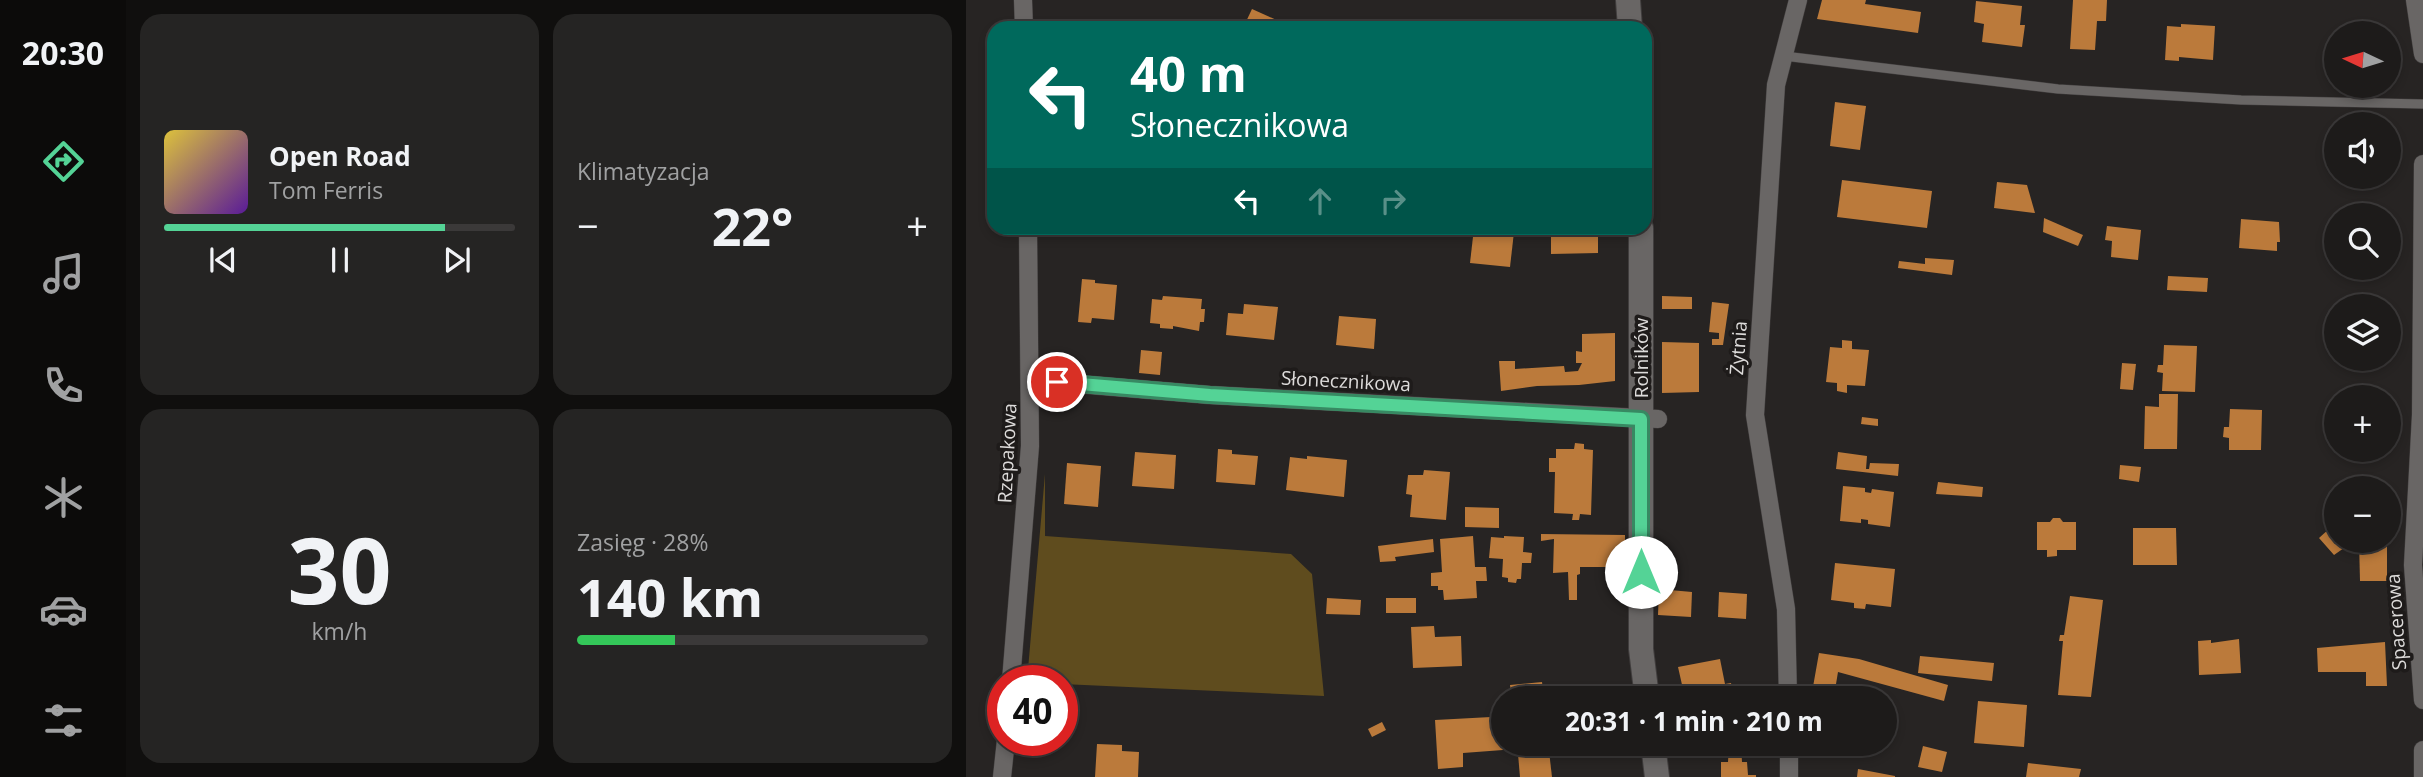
<!DOCTYPE html>
<html lang="pl">
<head>
<meta charset="utf-8">
<style>
	body { margin:0; font-family:"Open Sans",sans-serif; background:#252423; color:#f1f3f6; height:100vh; display:flex; flex-direction:column; font-size:26px; white-space:nowrap }
	* { box-sizing:border-box; margin:0 }
	p { font-size:23px; color:#a0a1a2 }
	.icon { flex:none; width:38px; height:38px; fill:none; stroke:currentColor; stroke-width:2; stroke-linecap:round; stroke-linejoin:round }
	.map { position:relative; flex:1; overflow:hidden }
	.panel { display:flex; flex-direction:column; gap:14px; padding:14px; background:#100f0e; width:840px }
	.panel>* { flex:none }
	.banner { position:absolute; left:21px; top:21px; width:665px; height:214px; border-radius:21px; box-shadow:0 4px 10px #0003,0 0 0 2px #3b3939; background:#00695c; color:#fff; overflow:hidden }
	.needle { width:46px; rotate:274deg }
	.fabs { position:absolute; left:1358px; top:21px; display:grid; gap:14px }
	.fabs a { display:grid; place-items:center; width:77px; height:77px; border-radius:50%; background:#1d1b1a; box-shadow:0 4px 10px #0003,0 0 0 2px #3b3939; font-size:35px }
	.speed { position:absolute; left:21px; top:665px; display:flex; gap:14px; font-size:35px; font-weight:700; text-align:center }
	.speed>* { display:grid; place-content:center; width:91px; height:91px; border-radius:50%; background:#1d1b1a; box-shadow:0 4px 10px #0003,0 0 0 2px #3b3939; line-height:1 }
	.speed .limit { border:10px solid #d22; background:#fff; color:#111 }
	.pin { position:absolute; display:grid; place-items:center; width:60px; height:60px; color:#fff; margin:-30px; border:4px solid #fff; border-radius:50%; box-shadow:0 2px 7px #0007 }
	.me { position:absolute; width:77px; margin:-38px; rotate:0deg; stroke-linejoin:round; filter:drop-shadow(0 0 5px #0008) }
	.turn { display:flex; align-items:center; gap:24px; height:147px; padding:0 28px; font-size:32px }
	.turn .icon { width:91px; height:91px; stroke-width:2.5 }
	.turn b { display:block; font-size:49px; line-height:60px }
	.lanes { display:flex; align-items:center; height:66px; padding:0 28px; background:#0003; justify-content:center; gap:35px; direction:ltr }
	.lanes .off { opacity:.35 }
	.big { font-size:52px; font-weight:700; line-height:1.1 }
	.panel .widget { flex:1; display:flex; flex-direction:column; justify-content:center; gap:10px; min-width:0; padding:0 24px; border-radius:21px; background:#252423 }
	.panel .dial { align-items:center; gap:0 }
	.dial b { font-size:91px; line-height:1 }
	.song { display:flex; align-items:center; gap:21px }
	.cover { width:84px; height:84px; border-radius:10px; background:linear-gradient(135deg,hsl(50 70% 55%),hsl(270 70% 35%)) }
	.played { height:7px; border-radius:4px; background:linear-gradient(90deg,#54d396 80%,#3b3939 80%) }
	.keys { display:flex; justify-content:space-around; direction:ltr }
	.heat { display:flex; justify-content:space-between; align-items:center; font-size:38px; direction:ltr }
	.charge { height:10px; border-radius:5px; background:linear-gradient(90deg,#34c759 28%,#3b3939 0) }
	.panel .tiles { flex:1; display:grid; gap:14px; grid-template-columns:repeat(2,1fr) }
	.trip { position:absolute; left:525px; top:686px; width:406px; height:70px; border-radius:35px; background:#1d1b1a; box-shadow:0 4px 10px #0003,0 0 0 2px #3b3939; font-weight:700; line-height:70px; text-align:center }
	main { display:flex; flex:1; min-height:0 }
	.dock { display:flex; flex-direction:column; width:126px; justify-content:space-around; align-items:center; background:#0c0b0a; color:#a0a1a2 }
	.dock .icon { width:49px; height:49px }
	.dock .current { color:#54d396 }
	.dock b { font-size:32px; color:#f1f3f6 }
	.map>svg:first-child { display:block }
	.forest { fill:#5f4c1e }
	.building { fill:#bb7a3b }
	.lines { fill:none; stroke-linecap:round; stroke-linejoin:round }
	.lane-casing { stroke:#413e3e; stroke-width:10 }
	.street-casing { stroke:#413e3e; stroke-width:19 }
	.secondary-casing { stroke:#413e3e; stroke-width:26 }
	.lane { stroke:#696665; stroke-width:9 }
	.street { stroke:#696665; stroke-width:18 }
	.secondary { stroke:#696665; stroke-width:24 }
	.route-casing { stroke:#378962; stroke-width:18 }
	.route { stroke:#54d396; stroke-width:12 }
	.labels { text-anchor:middle; dominant-baseline:central; stroke-width:7; stroke-linejoin:round; paint-order:stroke }
	.street-label { font-size:19px; fill:#dddbda; stroke:#1e1b1a }
</style>
</head>
<body>
<main>
<nav class="dock">
<b>20:30</b>
<svg class="icon current" aria-label="directions" viewBox="0 0 24 24"><path d="M12 3l9 9-9 9-9-9zM9 14v-3h6M13 9l2 2-2 2"/></svg>
<svg class="icon" aria-label="music" viewBox="0 0 24 24"><path d="M9 18V5l10-2v13"/><circle cx="6" cy="18" r="3"/><circle cx="16" cy="16" r="3"/></svg>
<svg class="icon" aria-label="phone" viewBox="0 0 24 24"><path d="M5 4h4l2 5-3 2q2 4 5 5l2-3 5 2v4C11 20 4 13 5 4z"/></svg>
<svg class="icon" aria-label="climate" viewBox="0 0 24 24"><path d="M12 3v18M4 7l16 10M4 17L20 7"/></svg>
<svg class="icon" aria-label="car" viewBox="0 0 24 24"><path d="M5 17H2v-5l4-1 3-4h7l3 4 3 1v5h-3M9 17h6M6 11h13"/><circle cx="7" cy="17" r="2"/><circle cx="17" cy="17" r="2"/></svg>
<svg class="icon" aria-label="filters" viewBox="0 0 24 24"><path d="M4 7h16M4 17h16"/><circle cx="9" cy="7" r="2"/><circle cx="15" cy="17" r="2"/></svg>
</nav>
<section class="panel">
<div class="tiles">
<div class="widget">
<div class="song"><i class="cover"></i><div><b>Open Road</b><p>Tom Ferris</p></div></div>
<div class="played"></div>
<div class="keys"><svg class="icon" aria-label="previous" viewBox="0 0 24 24"><path d="M18 5L8 12l10 7zM5 5v14"/></svg><svg class="icon" aria-label="pause" viewBox="0 0 24 24"><path d="M8 5v14M16 5v14"/></svg><svg class="icon" aria-label="next" viewBox="0 0 24 24"><path d="M6 5l10 7-10 7zM19 5v14"/></svg></div>
</div>
<div class="widget"><p>Klimatyzacja</p>
<div class="heat"><a>−</a><b class="big">22°</b><a>+</a></div>
</div>
<div class="widget dial"><b>30</b><p>km/h</p></div>
<div class="widget"><p>Zasięg · 28%</p><b class="big">140 km</b><div class="charge"></div></div>
</div>
</section>
<div class="map">
<svg width="1457" height="777" viewBox="0 0 1457 777">
	<rect width="100%" height="100%" fill="#272423"/>
	<path class="forest" d="M79 474V536L325 554 346 574 358 696 96 684V681H61Z"/>
	<g class="building">
		<path d="M856 0H900L899 4 955 12 952 33 851 19Z"/>
		<path d="M1107 0H1141L1140 21H1131L1129 50 1104 49Z"/>
		<path d="M1010 1 1056 6 1054 25H1059L1056 47 1016 42 1018 24 1008 22Z"/>
		<path d="M286 9 315 22 312 28H277Z"/>
		<path d="M1215 24 1249 26 1247 60 1213 57V61L1199 60 1201 26 1215 27Z"/>
		<path d="M869 102 900 106 894 150 864 146Z"/>
		<path d="M876 180 966 191 961 228 871 217Z"/>
		<path d="M1031 182 1061 185 1069 213 1028 208Z"/>
		<path d="M1078 218 1117 235 1112 246 1077 232Z"/>
		<path d="M1275 219 1313 222 1314 242H1311V251L1273 248Z"/>
		<path d="M1141 226 1175 230 1172 260 1145 257 1146 241 1139 240Z"/>
		<path d="M508 228 548 232 544 267 504 263Z"/>
		<path d="M571 228H632V253L585 254V235L572 234Z"/>
		<path d="M959 258 988 260 986 275 932 268 933 261 959 264Z"/>
		<path d="M1202 276 1242 278 1241 292 1201 290Z"/>
		<path d="M116 279 129 280V283L151 285 148 320 126 318 125 323 112 322Z"/>
		<path d="M197 296 236 299 235 309H239L238 322H234L233 331 207 326V329L194 328V324L184 323 186 299 196 300Z"/>
		<path d="M696 296 726 297V309H696Z"/>
		<path d="M746 302 763 304 757 345H746V339H753V333L743 332Z"/>
		<path d="M278 304 312 307 308 340 260 335 262 313 277 314Z"/>
		<path d="M373 316 410 319 408 349 370 345Z"/>
		<path d="M649 333V381L613 385 571 386 535 391 533 361H549V369L598 366 599 372 612 371 616 363H610V351L616 352V334Z"/>
		<path d="M876 340 886 341V349L903 350 899 386 881 385V393L871 391V383L860 382 864 347 876 348Z"/>
		<path d="M696 342 733 343V392L696 393Z"/>
		<path d="M1198 345 1231 346 1229 392 1196 391 1197 373 1191 372 1192 365H1197Z"/>
		<path d="M175 350 196 352 194 375 173 373Z"/>
		<path d="M1156 363 1170 364 1167 390 1154 389Z"/>
		<path d="M1193 394H1212L1211 449H1178L1179 406 1193 407Z"/>
		<path d="M1264 409 1296 410 1295 450H1263V438L1257 437 1258 427H1263Z"/>
		<path d="M896 417 912 419V426L895 424Z"/>
		<path d="M609 443 618 444V449L627 450 625 515 614 514 613 520H606L607 514 588 513 589 472H583V458H590V449H608Z"/>
		<path d="M252 449 266 450V454L292 456 289 485 250 482Z"/>
		<path d="M169 452 210 455 208 489 166 486Z"/>
		<path d="M872 452 901 456 900 469H903L904 463 933 464 932 476 870 469Z"/>
		<path d="M341 456 381 460 378 497 320 490 324 457 341 459Z"/>
		<path d="M101 463 135 466 132 507 98 504Z"/>
		<path d="M1154 465 1175 467 1173 482 1153 479Z"/>
		<path d="M458 470 484 472 480 520 444 517 446 495 440 494 442 475H457Z"/>
		<path d="M972 482 1017 487 1016 497 970 494Z"/>
		<path d="M877 486 899 488V492L905 493 906 489 928 492 924 527 902 524V520L895 519V523L874 521Z"/>
		<path d="M499 507 533 508V528L499 527Z"/>
		<path d="M1364 514H1370V541H1388L1368 555 1353 538 1364 528Z"/>
		<path d="M1087 518H1094L1097 522H1110V550H1091V556L1081 557V550H1071V522H1084Z"/>
		<path d="M1167 528H1210L1211 565H1167Z"/>
		<path d="M575 534 659 535V567H614V574L611 575V600H603L602 572 587 573 588 539 575 541Z"/>
		<path d="M507 536 509 567H520L521 581H510L511 598 478 600 477 590H472V586H465V573L476 572 474 539Z"/>
		<path d="M538 536 558 537 557 552 566 553 565 563H556L555 579H551L550 583 542 582V578L536 577 537 559 523 558 525 537 538 538Z"/>
		<path d="M467 539 468 552 429 557 430 561 414 562 412 546Z"/>
		<path d="M1393 541H1421V581H1394Z"/>
		<path d="M869 563 929 569 925 607 900 604 899 609 888 608V603L865 600Z"/>
		<path d="M693 589 726 592 725 617 692 615Z"/>
		<path d="M753 592 781 594 780 619 752 617Z"/>
		<path d="M1104 596 1137 600 1125 697 1092 695 1097 641H1093L1094 635H1098Z"/>
		<path d="M361 598 395 600 394 615 360 614Z"/>
		<rect x="420" y="598" width="30" height="15"/>
		<path d="M468 626 469 637 495 636 496 666 447 668 445 627Z"/>
		<path d="M1273 639 1275 673 1233 675 1232 641 1245 640V643Z"/>
		<path d="M1419 642 1421 686H1400V672H1352L1351 648Z"/>
		<path d="M853 653 893 659 982 685 978 701 872 672 869 690 908 698H845Z"/>
		<path d="M954 656 1028 663 1026 681 952 673Z"/>
		<path d="M754 659 759 684 765 683 768 698H719L712 667Z"/>
		<path d="M576 682 578 698H546L544 685Z"/>
		<path d="M1012 701 1061 705 1058 747 1008 743Z"/>
		<path d="M525 717 526 736 536 735 537 750 497 753V767L472 769 469 720Z"/>
		<path d="M416 722 420 730 406 737 402 729Z"/>
		<path d="M131 744 156 745V751L173 752 172 777H129Z"/>
		<path d="M763 744H775L776 762H781L782 775H790V777H755V762H762Z"/>
		<path d="M957 746 981 752 976 772 952 767Z"/>
		<path d="M583 751 586 777H554L552 754Z"/>
		<path d="M1062 763 1115 769 1113 777H1060Z"/>
		<path d="M892 769 929 776V777H891Z"/>
	</g>
	<g class="lines">
		<defs>
			<path id="lane" d="M818 56 1092 89 1275 100 1457 104"/>
			<g id="street">
				<path d="M57 0 58 28"/>
				<path d="M1449 0 1457 54"/>
				<path d="M1457 164 1455 415 1447 565 1457 700"/>
				<path d="M65 380 244 395 692 419"/>
				<path d="M45 681 64 446 62 228"/>
				<path d="M822 698 820 609 789 415 810 85 832 0"/>
				<path d="M823 744V777"/>
				<path d="M36 777 40 740"/>
				<path d="M1457 777V750"/>
			</g>
			<g id="secondary">
				<path d="M662 0 664 28"/>
				<path d="M675 228V649L681 698"/>
				<path d="M687 744 691 777"/>
			</g>
		</defs>
		<use href="#lane" class="lane-casing"/>
		<use href="#street" class="street-casing"/>
		<use href="#secondary" class="secondary-casing"/>
		<use href="#lane" class="lane"/>
		<use href="#street" class="street"/>
		<use href="#secondary" class="secondary"/>
	</g>
	<g class="lines">
		<defs>
			<path id="route" d="M91 382 244 395 675 419V572"/>
		</defs>
		<use href="#route" class="route-casing"/>
		<use href="#route" class="route"/>
	</g>
	<g class="labels">
		<g class="street-label">
			<text transform="translate(772 348) rotate(-86)">Żytnia</text>
			<text transform="translate(675 358) rotate(-90)">Rolników</text>
			<text transform="translate(380 381) rotate(3)">Słonecznikowa</text>
			<text transform="translate(41 453) rotate(-87)">Rzepakowa</text>
			<text transform="translate(1430 622) rotate(-94)">Spacerowa</text>
		</g>
	</g>
</svg>
<div class="fabs">
<a><svg class="needle" viewBox="-14 -14 28 28"><path d="M0-13l5 13h-10z" fill="#e53935"/><path d="M0 13l5-13h-10z" fill="#a0a1a2"/></svg></a>
<a><svg class="icon" aria-label="sound" viewBox="0 0 24 24"><path d="M4 9h4l5-4v14l-5-4H4zM17 9q2 3 0 6"/></svg></a>
<a><svg class="icon" aria-label="search" viewBox="0 0 24 24"><circle cx="10" cy="10" r="6"/><path d="M15 15l6 6"/></svg></a>
<a><svg class="icon" aria-label="layers" viewBox="0 0 24 24"><path d="M12 4l9 5-9 5-9-5zM3 14l9 5 9-5"/></svg></a>
<a>+</a>
<a>−</a>
</div>
<div class="speed"><div class="limit">40</div></div>
<div class="pin" style="left:91px;top:382px;background:#d93025"><svg class="icon" aria-label="arrive" viewBox="0 0 24 24"><path d="M6 21V4h12l-3 4 3 4H6"/></svg></div>
<svg class="me" style="left:675px;top:572px" viewBox="-20 -20 40 40"><circle r="19" fill="#fff"/><path d="M0-13L10 11 0 6-10 11z" fill="#54d396"/></svg>
<div class="trip">20:31 · 1 min · 210 m</div>
<div class="banner">
<div class="turn"><svg class="icon" aria-label="left" viewBox="0 0 24 24"><path d="M17 20v-9H6M10 6l-5 5 5 5"/></svg><div><b>40 m</b>Słonecznikowa</div></div>
<div class="lanes"><svg class="icon" aria-label="left" viewBox="0 0 24 24"><path d="M17 20v-9H6M10 6l-5 5 5 5"/></svg><svg class="icon off" aria-label="ahead" viewBox="0 0 24 24"><path d="M12 20V5M6 11l6-6 6 6"/></svg><svg class="icon off" aria-label="right" viewBox="0 0 24 24"><path d="M7 20v-9h11M14 6l5 5-5 5"/></svg></div>
</div>
</div>
</main>
</body>
</html>
